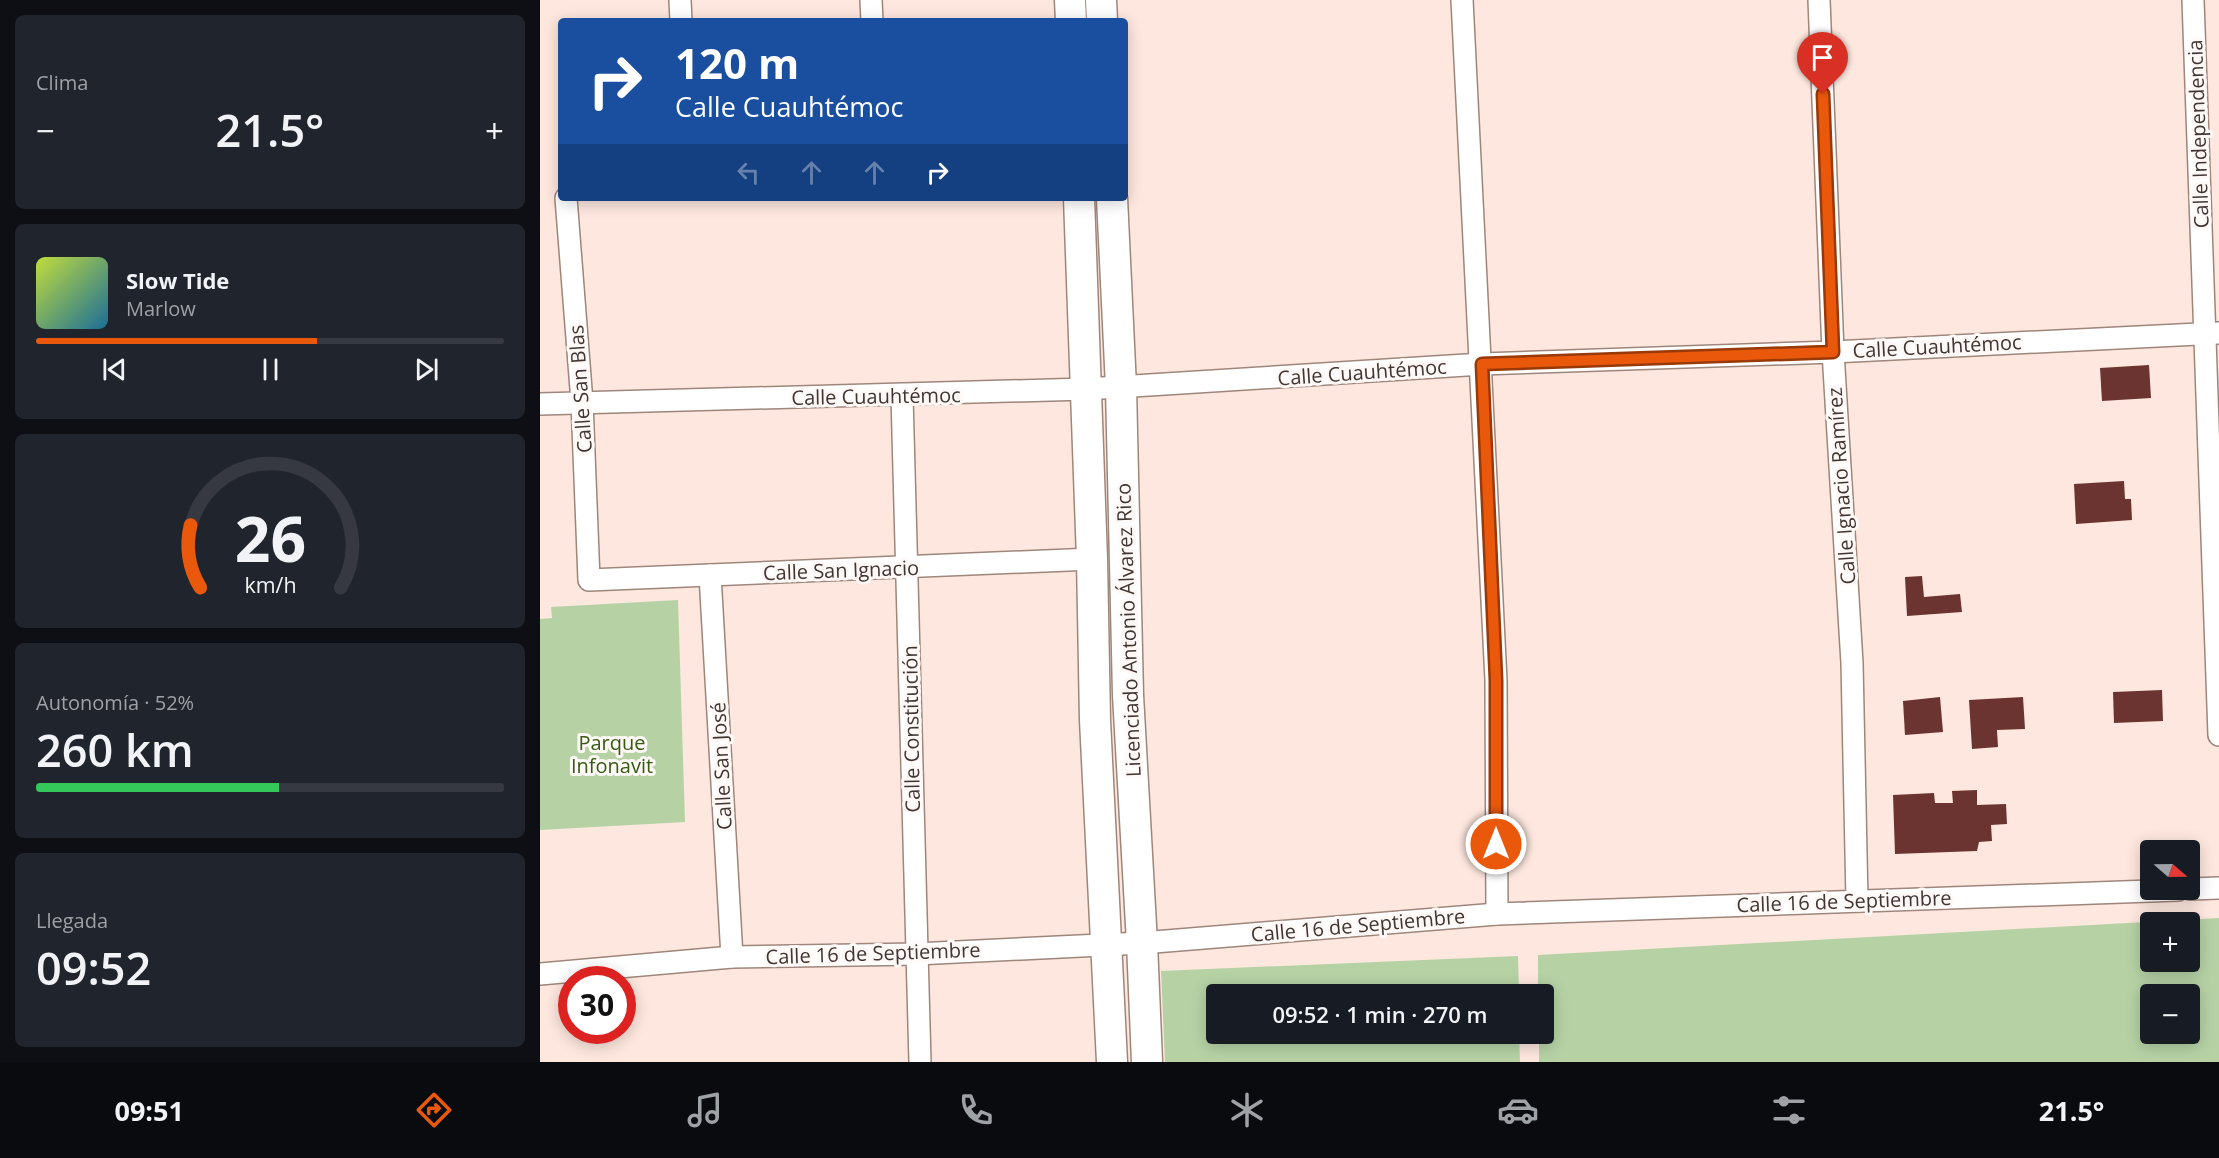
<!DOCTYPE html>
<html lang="es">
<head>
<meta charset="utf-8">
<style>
	body { margin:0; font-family:"Open Sans",sans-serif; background:#20242c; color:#f1f3f6; height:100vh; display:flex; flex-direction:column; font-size:22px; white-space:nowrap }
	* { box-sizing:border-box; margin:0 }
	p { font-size:20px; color:#9ea1a6 }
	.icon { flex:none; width:33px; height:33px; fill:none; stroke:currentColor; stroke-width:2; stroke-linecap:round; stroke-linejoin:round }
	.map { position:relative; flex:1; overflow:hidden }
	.details { display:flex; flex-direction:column; gap:15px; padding:15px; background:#0d0f14; width:540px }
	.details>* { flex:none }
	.banner { position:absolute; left:18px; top:18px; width:570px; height:183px; border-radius:6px; box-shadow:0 3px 15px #0003; background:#1a4fa0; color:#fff; overflow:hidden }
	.needle { width:39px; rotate:110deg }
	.tools { position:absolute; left:1600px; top:840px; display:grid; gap:12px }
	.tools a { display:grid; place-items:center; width:60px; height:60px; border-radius:6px; background:#171b24; box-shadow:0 3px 15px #0003; font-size:30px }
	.speed { position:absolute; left:18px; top:966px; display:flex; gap:12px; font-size:30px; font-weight:700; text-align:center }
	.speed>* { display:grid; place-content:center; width:78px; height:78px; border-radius:50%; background:#171b24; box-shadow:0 3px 15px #0003; line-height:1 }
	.speed .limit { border:9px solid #d22; background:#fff; color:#111 }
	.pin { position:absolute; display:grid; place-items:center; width:51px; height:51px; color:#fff; margin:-62px -26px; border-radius:50% 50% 50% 0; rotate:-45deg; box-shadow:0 0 6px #0007 }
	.pin .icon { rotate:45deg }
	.me { position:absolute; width:66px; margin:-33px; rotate:0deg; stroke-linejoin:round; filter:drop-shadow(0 0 4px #0008) }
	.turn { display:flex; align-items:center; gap:21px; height:126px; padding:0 18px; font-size:27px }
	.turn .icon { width:78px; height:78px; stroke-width:2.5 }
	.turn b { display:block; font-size:42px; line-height:51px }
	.lanes { display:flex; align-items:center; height:57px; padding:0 18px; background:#0003; justify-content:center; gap:30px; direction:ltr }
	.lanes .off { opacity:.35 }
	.big { font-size:45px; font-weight:600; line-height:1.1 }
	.details .widget { flex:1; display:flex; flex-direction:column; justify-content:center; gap:9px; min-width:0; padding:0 21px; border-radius:9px; background:#20242c }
	.details .dial { align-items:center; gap:0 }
	.dial svg { height:156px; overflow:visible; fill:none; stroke:#363941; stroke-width:7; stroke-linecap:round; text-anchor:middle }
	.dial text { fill:#f1f3f6; stroke:none }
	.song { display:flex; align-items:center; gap:18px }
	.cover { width:72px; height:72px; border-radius:9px; background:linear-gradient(135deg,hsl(70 70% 55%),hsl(200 70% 35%)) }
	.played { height:6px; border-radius:3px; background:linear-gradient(90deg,#ea580c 60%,#363941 60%) }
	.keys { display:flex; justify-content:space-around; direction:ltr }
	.heat { display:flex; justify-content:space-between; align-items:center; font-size:33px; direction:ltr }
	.charge { height:9px; border-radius:4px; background:linear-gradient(90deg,#34c759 52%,#363941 0) }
	.trip { position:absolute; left:666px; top:984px; width:348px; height:60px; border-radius:6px; background:#171b24; box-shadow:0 3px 15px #0003; font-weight:600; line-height:60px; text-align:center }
	.menu { display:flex; height:96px; justify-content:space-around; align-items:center; background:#090b0e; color:#9ea1a6 }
	.menu .icon { width:42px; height:42px }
	.menu .on { color:#ea580c }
	.menu b { font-size:27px; color:#f1f3f6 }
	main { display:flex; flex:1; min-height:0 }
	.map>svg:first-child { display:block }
	.green { fill:#b6d2a5; fill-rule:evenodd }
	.building { fill:#6c3431 }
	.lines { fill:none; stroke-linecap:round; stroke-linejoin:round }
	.street-casing { stroke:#9e867b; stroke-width:24 }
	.secondary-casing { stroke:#9e867b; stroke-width:33 }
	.street { stroke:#fff; stroke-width:21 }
	.secondary { stroke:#fff; stroke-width:30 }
	.route-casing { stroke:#983908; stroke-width:15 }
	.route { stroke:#ea580c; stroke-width:10 }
	.labels { text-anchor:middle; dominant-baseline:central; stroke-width:6; stroke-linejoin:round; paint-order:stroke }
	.street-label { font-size:20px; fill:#403531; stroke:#fef8f6 }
	.park-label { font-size:20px; fill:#345b12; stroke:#fef8f6 }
</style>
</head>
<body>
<main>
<section class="details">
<div class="widget"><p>Clima</p>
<div class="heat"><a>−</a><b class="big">21.5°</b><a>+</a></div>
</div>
<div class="widget">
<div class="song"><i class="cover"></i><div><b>Slow Tide</b><p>Marlow</p></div></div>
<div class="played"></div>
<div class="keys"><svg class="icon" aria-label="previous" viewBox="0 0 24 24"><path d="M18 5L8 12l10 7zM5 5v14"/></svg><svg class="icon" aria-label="pause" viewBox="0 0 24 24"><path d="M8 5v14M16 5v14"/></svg><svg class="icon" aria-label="next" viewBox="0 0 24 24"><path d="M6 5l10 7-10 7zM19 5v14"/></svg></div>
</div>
<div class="widget dial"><svg viewBox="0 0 100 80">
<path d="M14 69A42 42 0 1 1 86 69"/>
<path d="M14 69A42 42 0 0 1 9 37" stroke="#ea580c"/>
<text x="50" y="56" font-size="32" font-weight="700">26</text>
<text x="50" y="72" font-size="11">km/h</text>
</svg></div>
<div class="widget"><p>Autonomía · 52%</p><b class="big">260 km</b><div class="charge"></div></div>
<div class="widget"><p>Llegada</p><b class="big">09:52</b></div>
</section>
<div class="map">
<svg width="1679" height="1062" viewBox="0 0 1679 1062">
	<rect width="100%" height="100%" fill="#fde7de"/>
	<g class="green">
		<path d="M138 600 145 822 0 830V619L12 618 11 607Z"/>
		<path d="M1679 918V1062H999V1034H1004V994H998V955ZM1611 922H1650V962H1611ZM1611 994H1650V1034H1611Z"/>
		<path d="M978 956 979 994H676V1034H979L980 1062H625L621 971Z"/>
	</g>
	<g class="building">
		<path d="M1609 365 1611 398 1562 401 1560 368Z"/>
		<path d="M1584 481 1585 499H1591L1592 520 1536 524 1534 484Z"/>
		<path d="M1382 576 1384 597 1420 594 1422 612 1367 616 1365 577Z"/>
		<path d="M1622 690 1623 721 1574 723 1573 692Z"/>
		<path d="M1400 697 1403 732 1365 735 1363 701Z"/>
		<path d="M1483 697 1485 729 1457 730 1458 747 1432 749 1429 700Z"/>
		<path d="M1437 790V805L1466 804 1467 824 1451 825 1452 841 1439 842 1437 851 1355 854 1353 795 1394 793 1395 803H1413L1412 791Z"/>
	</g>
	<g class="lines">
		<defs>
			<g id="street">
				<path d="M140 0 141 21"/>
				<path d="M331 0 332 21"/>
				<path d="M922 0 956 680 957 914"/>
				<path d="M1279 0 1293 352 1312 663 1317 901"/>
				<path d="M1653 0 1679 735"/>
				<path d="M26 198 42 402 49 580 552 559"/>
				<path d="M362 396 380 1062"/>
				<path d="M0 404 546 389 942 364 1293 352 1679 333"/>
				<path d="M170 575 192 957"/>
				<path d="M1650 889 1679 888"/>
				<path d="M0 974 192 957 376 954 602 943 957 914 1638 890"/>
			</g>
			<g id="secondary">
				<path d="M530 0 531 21"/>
				<path d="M561 0 562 21"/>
				<path d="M539 198 552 559 555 720 572 1062"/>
				<path d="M572 198 581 387 588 695 602 943 607 1062"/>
			</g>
		</defs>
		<use href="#street" class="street-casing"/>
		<use href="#secondary" class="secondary-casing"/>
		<use href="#street" class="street"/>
		<use href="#secondary" class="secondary"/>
	</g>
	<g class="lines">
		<defs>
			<path id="route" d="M956 844V680L942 364 1293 352 1283 94"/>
		</defs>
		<use href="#route" class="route-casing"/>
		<use href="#route" class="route"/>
	</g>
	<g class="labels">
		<g class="street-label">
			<text transform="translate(1658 134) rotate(-92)">Calle Independencia</text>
			<text transform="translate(1397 346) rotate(-3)">Calle Cuauhtémoc</text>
			<text transform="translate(822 372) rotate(-4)">Calle Cuauhtémoc</text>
			<text transform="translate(40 389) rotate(-94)">Calle San Blas</text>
			<text transform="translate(336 396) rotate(-1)">Calle Cuauhtémoc</text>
			<text transform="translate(1301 486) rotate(-94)">Calle Ignacio Ramírez</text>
			<text transform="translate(301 570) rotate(-2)">Calle San Ignacio</text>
			<text transform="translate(588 630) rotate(-92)">Licenciado Antonio Álvarez Rico</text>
			<text transform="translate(371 729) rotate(-91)">Calle Constitución</text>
			<text transform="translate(181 766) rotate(-93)">Calle San José</text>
			<text transform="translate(1304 901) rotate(-2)">Calle 16 de Septiembre</text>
			<text transform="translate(818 925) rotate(-5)">Calle 16 de Septiembre</text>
			<text transform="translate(333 953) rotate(-2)">Calle 16 de Septiembre</text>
		</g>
		<g class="park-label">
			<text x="72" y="742">Parque<tspan x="72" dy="23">Infonavit</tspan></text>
		</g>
	</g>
</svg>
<div class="tools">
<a><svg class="needle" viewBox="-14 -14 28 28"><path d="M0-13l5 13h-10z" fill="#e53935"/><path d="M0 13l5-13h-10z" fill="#9ea1a6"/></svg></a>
<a>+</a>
<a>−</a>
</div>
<div class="speed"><div class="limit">30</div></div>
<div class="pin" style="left:1283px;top:94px;background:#d93025"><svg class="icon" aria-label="arrive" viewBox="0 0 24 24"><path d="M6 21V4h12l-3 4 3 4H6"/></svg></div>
<svg class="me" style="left:956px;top:844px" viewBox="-20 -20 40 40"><circle r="17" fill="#ea580c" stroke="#fff" stroke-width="3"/><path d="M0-11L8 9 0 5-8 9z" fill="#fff"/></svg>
<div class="trip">09:52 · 1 min · 270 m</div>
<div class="banner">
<div class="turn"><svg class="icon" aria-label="right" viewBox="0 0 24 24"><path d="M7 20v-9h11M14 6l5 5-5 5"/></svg><div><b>120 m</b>Calle Cuauhtémoc</div></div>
<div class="lanes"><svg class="icon off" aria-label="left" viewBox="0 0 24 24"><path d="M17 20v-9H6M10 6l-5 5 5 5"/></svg><svg class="icon off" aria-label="ahead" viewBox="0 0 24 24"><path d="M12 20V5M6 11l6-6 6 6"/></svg><svg class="icon off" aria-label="ahead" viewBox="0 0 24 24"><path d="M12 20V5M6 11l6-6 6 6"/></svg><svg class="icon" aria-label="right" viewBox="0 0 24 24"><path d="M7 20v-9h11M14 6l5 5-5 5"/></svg></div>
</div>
</div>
</main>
<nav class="menu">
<b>09:51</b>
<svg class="icon on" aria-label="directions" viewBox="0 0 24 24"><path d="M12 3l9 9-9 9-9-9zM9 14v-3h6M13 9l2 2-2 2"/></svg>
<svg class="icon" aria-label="music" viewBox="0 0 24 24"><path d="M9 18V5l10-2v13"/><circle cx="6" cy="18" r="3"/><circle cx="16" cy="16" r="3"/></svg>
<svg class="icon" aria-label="phone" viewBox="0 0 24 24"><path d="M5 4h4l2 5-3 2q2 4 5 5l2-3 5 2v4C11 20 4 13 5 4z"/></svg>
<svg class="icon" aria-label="climate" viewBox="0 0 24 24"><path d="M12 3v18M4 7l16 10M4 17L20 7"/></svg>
<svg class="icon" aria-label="car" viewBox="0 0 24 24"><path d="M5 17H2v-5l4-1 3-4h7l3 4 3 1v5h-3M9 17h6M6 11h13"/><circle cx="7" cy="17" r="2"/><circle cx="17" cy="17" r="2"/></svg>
<svg class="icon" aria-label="filters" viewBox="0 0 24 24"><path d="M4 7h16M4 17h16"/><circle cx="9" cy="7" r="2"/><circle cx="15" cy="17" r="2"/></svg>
<b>21.5°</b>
</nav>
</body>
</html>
